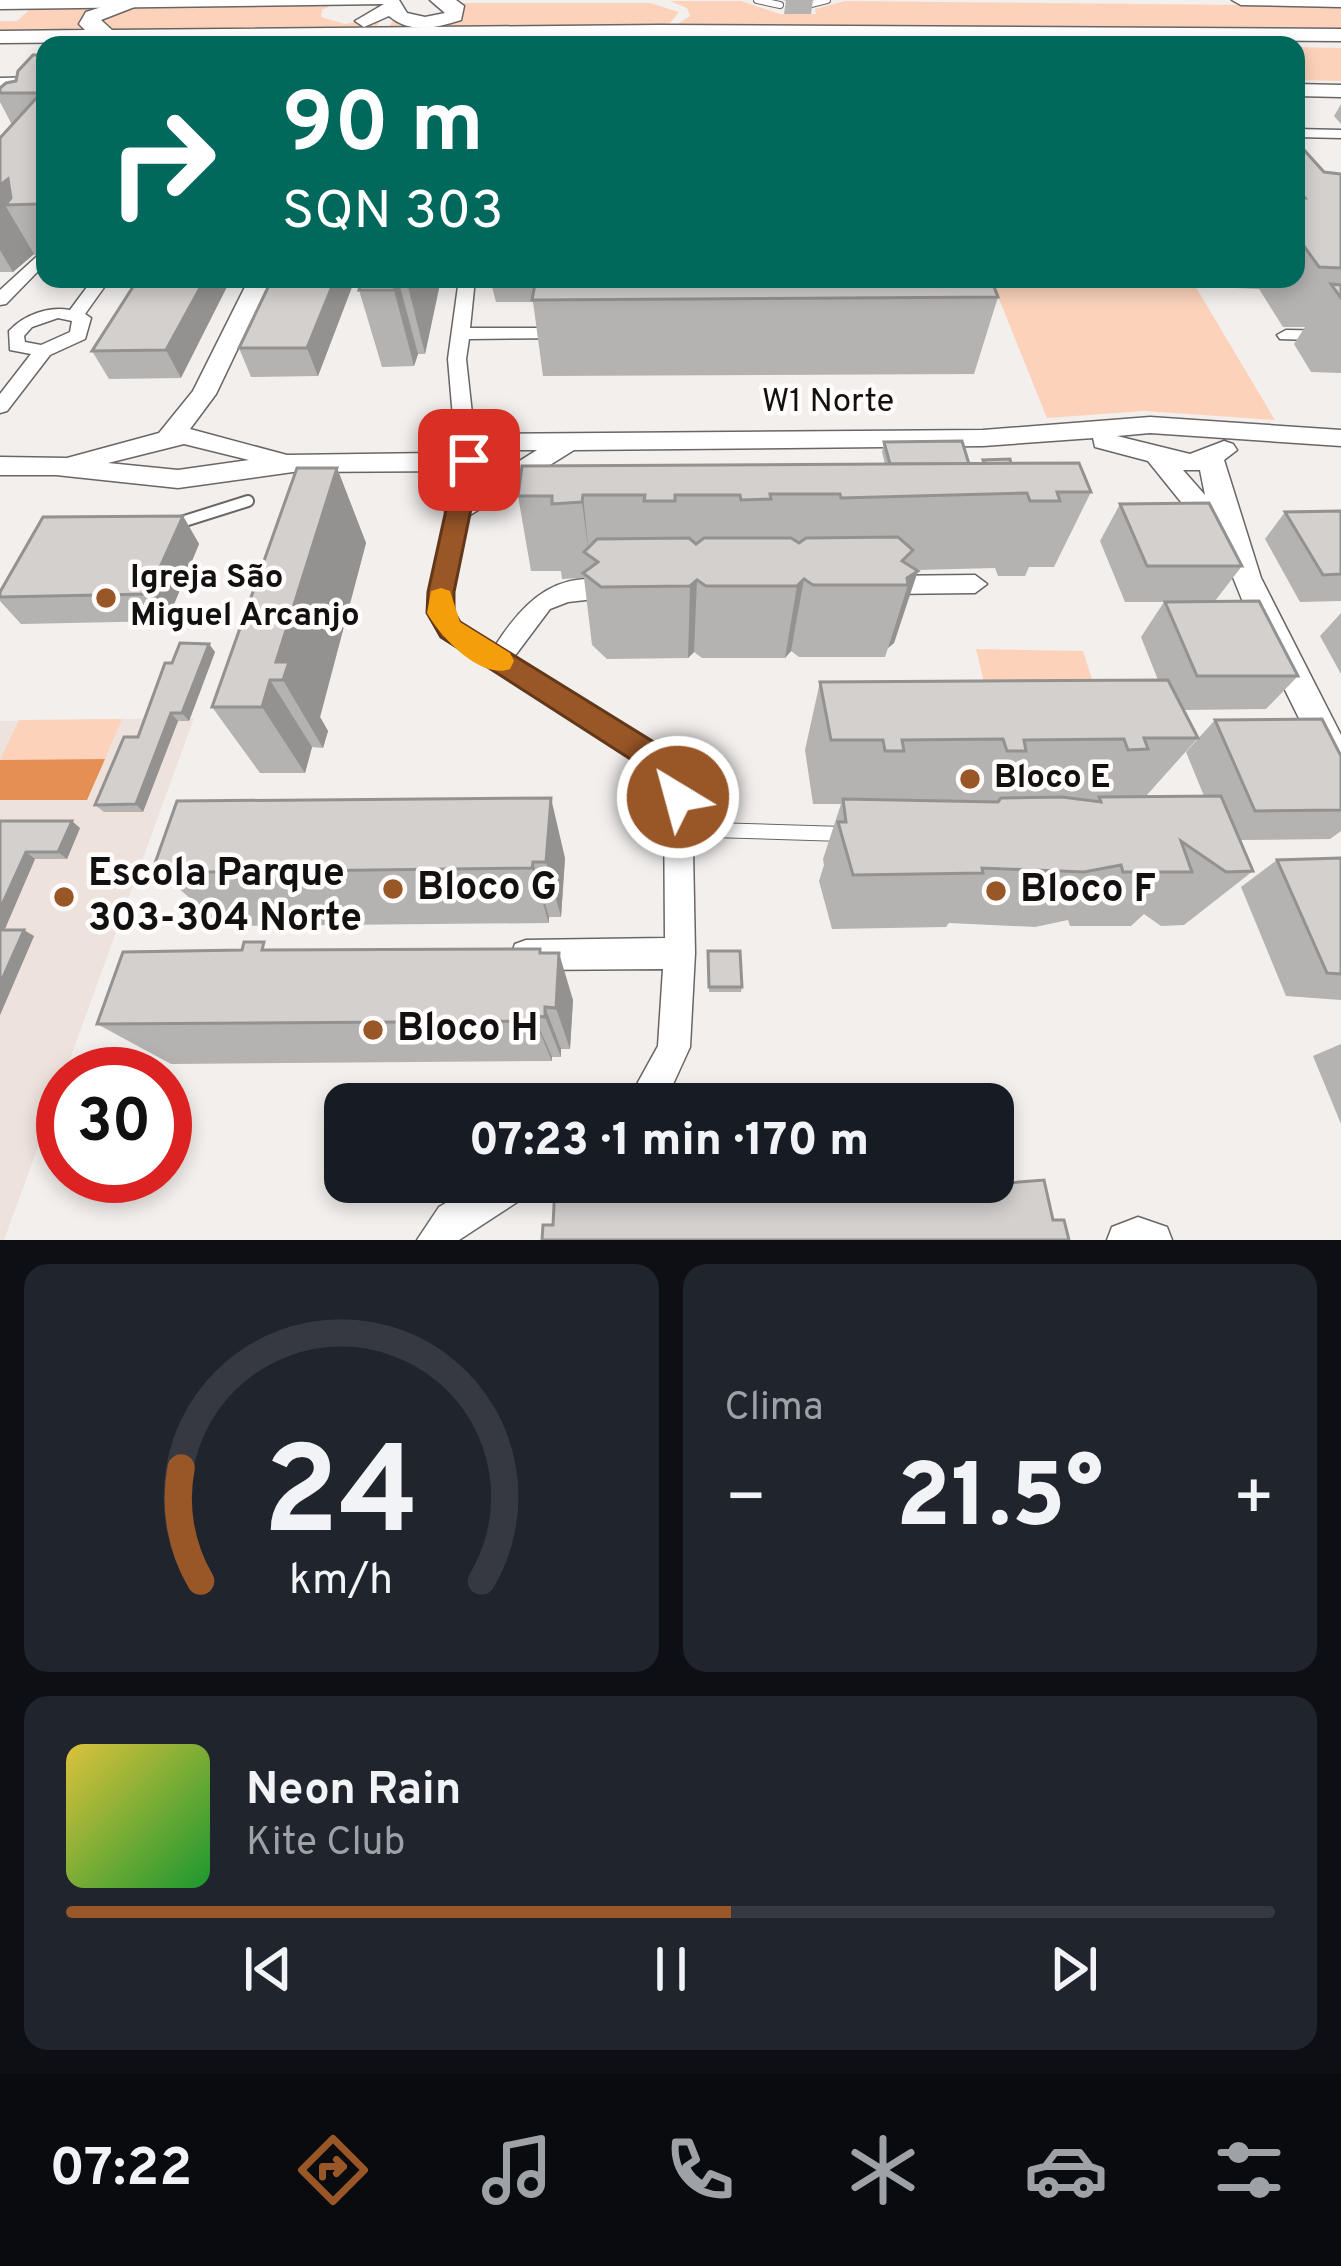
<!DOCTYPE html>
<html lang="pt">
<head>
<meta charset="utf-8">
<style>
	body { margin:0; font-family:Overpass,sans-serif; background:#20242c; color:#f1f3f6; height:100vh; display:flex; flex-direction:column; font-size:45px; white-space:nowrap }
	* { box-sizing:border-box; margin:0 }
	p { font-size:39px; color:#9ea1a6 }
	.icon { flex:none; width:66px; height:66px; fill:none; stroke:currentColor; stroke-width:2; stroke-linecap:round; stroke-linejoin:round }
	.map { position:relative; height:1240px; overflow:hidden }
	.panel { display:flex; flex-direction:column; gap:24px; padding:24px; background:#0d0f14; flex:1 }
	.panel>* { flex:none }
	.top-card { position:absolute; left:36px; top:36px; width:1269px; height:252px; border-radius:24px; box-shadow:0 6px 18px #0003; background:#00695c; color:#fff; overflow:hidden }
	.speed { position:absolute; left:36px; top:1047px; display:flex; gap:24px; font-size:60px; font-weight:700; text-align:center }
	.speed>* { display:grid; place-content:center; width:156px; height:156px; border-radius:50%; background:#171b24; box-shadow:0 6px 18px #0003; line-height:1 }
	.speed .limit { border:18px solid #d22; background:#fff; color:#111 }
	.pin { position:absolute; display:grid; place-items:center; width:102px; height:102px; color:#fff; margin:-51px; border-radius:24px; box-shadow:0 6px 18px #0006 }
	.me { position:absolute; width:132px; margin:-66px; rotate:323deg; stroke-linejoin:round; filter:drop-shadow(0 0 9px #0008) }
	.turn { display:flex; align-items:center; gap:42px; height:252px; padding:0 48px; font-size:54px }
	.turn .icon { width:156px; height:156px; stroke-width:2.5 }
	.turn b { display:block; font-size:84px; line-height:102px }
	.big { font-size:90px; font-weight:800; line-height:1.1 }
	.panel .tile { flex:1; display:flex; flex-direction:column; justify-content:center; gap:18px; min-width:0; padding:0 42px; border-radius:24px; background:#20242c }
	.panel .dial { align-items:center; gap:0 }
	.dial svg { height:312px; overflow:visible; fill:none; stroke:#363941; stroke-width:7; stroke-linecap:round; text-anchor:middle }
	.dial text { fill:#f1f3f6; stroke:none }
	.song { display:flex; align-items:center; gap:36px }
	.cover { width:144px; height:144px; border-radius:18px; background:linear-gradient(135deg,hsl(50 70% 55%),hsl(130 70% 35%)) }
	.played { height:12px; border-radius:6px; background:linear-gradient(90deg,#995627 55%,#363941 55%) }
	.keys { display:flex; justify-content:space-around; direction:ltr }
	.heat { display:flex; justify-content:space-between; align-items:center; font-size:66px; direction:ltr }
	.panel .tiles { flex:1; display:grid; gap:24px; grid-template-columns:1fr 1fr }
	.tile:last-child { grid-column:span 2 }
	.trip { position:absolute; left:324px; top:1083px; width:690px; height:120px; border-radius:24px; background:#171b24; box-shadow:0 6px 18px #0003; font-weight:800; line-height:120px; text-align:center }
	.dock { display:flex; height:192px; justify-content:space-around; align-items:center; background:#090b0e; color:#9ea1a6 }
	.dock .icon { width:84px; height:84px }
	.dock .active { color:#995627 }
	.dock b { font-size:54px; color:#f1f3f6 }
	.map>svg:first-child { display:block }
	.built { fill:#ede2dc }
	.green { fill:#fcd3ba }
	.water { fill:#e68f55 }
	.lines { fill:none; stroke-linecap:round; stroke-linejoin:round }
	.service-far2-casing { stroke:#696665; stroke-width:8 }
	.service-far1-casing { stroke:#696665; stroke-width:14 }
	.service-casing { stroke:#696665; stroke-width:16 }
	.minor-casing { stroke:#696665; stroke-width:3 }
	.tertiary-casing { stroke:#696665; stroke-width:3 }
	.primary-casing { stroke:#696665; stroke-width:3 }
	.trunk-casing { stroke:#696665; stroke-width:3 }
	.service-far2 { stroke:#fff; stroke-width:6 }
	.service-far1 { stroke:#fff; stroke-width:10 }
	.service { stroke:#fff; stroke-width:14 }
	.minor { fill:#fff; fill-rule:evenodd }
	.tertiary { fill:#fff; fill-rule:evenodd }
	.primary { fill:#fff; fill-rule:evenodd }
	.trunk { fill:#fff; fill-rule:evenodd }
	.wall { fill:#b5b3b1 }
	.shaded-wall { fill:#949290 }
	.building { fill:#d3d0ce; stroke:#949290; stroke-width:3 }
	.route { fill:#995627; stroke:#633819; stroke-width:3 }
	.slow { fill:#f59e0b }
	.poi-dot { fill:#995627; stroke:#fffcfb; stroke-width:4.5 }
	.labels { text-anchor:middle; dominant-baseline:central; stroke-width:9; stroke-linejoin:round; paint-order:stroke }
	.street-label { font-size:33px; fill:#121010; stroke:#fffcfb }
	.poi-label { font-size:33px; font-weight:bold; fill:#121010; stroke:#fffcfb; text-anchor:start }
	.near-poi-label { font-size:39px; font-weight:bold; fill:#121010; stroke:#fffcfb; text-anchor:start }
</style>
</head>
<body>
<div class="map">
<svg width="1341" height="1240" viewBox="0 0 1341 1240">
	<rect width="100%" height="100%" fill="#f2efed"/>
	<path class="built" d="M194 718 4 1240H0V721Z"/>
	<g class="green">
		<path d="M670 1H741L780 14H816L815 9 845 1 1341 6V32L670 29 690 16 687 8Z"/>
		<path d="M336 3 322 10 321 17 345 24 382 16 375 30H113L100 29 93 19 137 5Z"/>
		<path d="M453 3H650L679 12 670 23 652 27 388 30 394 17 448 20Z"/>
		<path d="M116 4 82 18 80 23 86 30 0 34V21H17L35 5Z"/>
		<path d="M1296 47 1341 48V81L1296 80Z"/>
		<path d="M991 279H1191L1275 420 1144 411 1047 418Z"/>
		<path d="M976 649 1083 651 1099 701 988 699Z"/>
		<path d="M122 719 105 759 0 760 19 720Z"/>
	</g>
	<path class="water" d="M105 759 87 800H0V760Z"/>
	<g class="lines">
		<defs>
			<g id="service-far2">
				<path d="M757 0 780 5"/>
				<path d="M807 5 827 0"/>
			</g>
			<path id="service-far1" d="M175 524 248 501"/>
			<path id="service" d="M678 829 843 834"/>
			<g id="minor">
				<path d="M1296 129 1341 130V138L1296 137Z"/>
				<path d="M45 249V264L6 304 0 305V290Z"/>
				<path d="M93 279H110L85 314 91 318 85 339 50 355 7 411 0 413V394L31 354 10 350 9 331C24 315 48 306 70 310ZM58 318 72 321 70 332 41 345 25 342 24 336 32 327Z"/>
				<path d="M459 279H475L470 328H570L579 333 570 338 469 339 466 359 475 441 465 448 455 441 448 359Z"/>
				<path d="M1286 330 1341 331V341L1280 339 1277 335Z"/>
				<path d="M469 453 479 460 453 592C451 628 468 629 495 646 525 599 560 566 621 584L625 590 621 596 568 602 550 609 514 657 655 745 678 762 692 797 695 953 690 1047 664 1104H626L658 1046 663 969 526 970 515 966 511 955 515 944 526 940 665 938 664 797 657 779 637 761 441 637 428 613 429 592 459 460Z"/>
				<path d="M975 575 987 584 975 593 882 594 870 585 882 576Z"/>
				<path d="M481 1182H533L528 1195 459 1240H417L439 1207Z"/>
				<path d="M1138 1217 1167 1227 1172 1240H1107L1112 1227Z"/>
			</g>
			<path id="tertiary" d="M249 279H271L216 394 190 429 287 455 434 453 445 437 470 434 983 430 1150 417 1341 430V446L1150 433 1117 436 1190 454 1224 441 1233 444 1237 450 1224 460 1261 578 1341 735V783L1329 779 1249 617 1218 540 1210 538 1148 461 1095 447 1093 438 983 446 574 450 459 522 445 512 449 505 537 450H488L483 462 462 471 293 472 178 488 56 475H0V457L67 458 159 433 193 391ZM184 444 249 460 178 470 108 463ZM1183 470H1200L1205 495Z"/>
			<g id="primary">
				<path d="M0 0H399L407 13 425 17 445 13 430 0H456L464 6 461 20C436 28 410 34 389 16L364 27 355 21 384 4 0 9Z"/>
				<path d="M1232 0H1341V7L1241 5Z"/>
				<path d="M45 77V89L0 90V78Z"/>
				<path d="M1296 84 1341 85V97L1296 96Z"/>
			</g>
			<path id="trunk" d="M123 0 150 1 101 20 112 30 660 25 1341 29V41L660 37 0 43V31L85 30 79 24 86 12Z"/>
		</defs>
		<use href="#service-far2" class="service-far2-casing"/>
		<use href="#service-far1" class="service-far1-casing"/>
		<use href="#service" class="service-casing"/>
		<use href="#minor" class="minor-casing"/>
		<use href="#tertiary" class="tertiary-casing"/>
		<use href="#primary" class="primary-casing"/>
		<use href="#trunk" class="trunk-casing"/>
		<use href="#service-far2" class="service-far2"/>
		<use href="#service-far1" class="service-far1"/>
		<use href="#service" class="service"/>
		<use href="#minor" class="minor"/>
		<use href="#tertiary" class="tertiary"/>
		<use href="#primary" class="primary"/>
		<use href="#trunk" class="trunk"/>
	</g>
	<g class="wall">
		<path d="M783 0H813L811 14H784L786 1Z"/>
		<path d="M45 55V271L34 254 13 272H0V138L12 125 0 102V88L16 81Z"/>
		<path d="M1341 104V124L1334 116Z"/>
		<path d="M1296 141 1324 172 1341 174V373L1311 372 1294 344 1305 327H1283L1259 289 1236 288 1230 279H1296Z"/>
		<path d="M138 279 181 378 109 379 92 351Z"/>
		<path d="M272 279H355L318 376 251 377 239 348Z"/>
		<path d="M363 279H441L425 354H418L414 366 382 367 359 290Z"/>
		<path d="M490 279H991L998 297 974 374 543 376 533 302H496Z"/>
		<path d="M884 442 969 464H982L983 460 1011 464 1091 492 1054 567H1029L1025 576H998L995 568 917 570 894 643 888 648 885 657H799L791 651 785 658H702L694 652 688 658 607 659 592 645 584 578 562 579 561 571H531L518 496 885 464 882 452Z"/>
		<path d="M337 468 366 543 320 717 328 731 323 748 312 747 305 773H260L212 707Z"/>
		<path d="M1120 504 1242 566 1215 601 1298 676 1266 709 1183 710 1198 738 1146 796H1204L1186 752 1215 720 1341 756V831L1330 839 1240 840 1253 871 1184 925 1161 926 1144 914 1131 926H1070L1068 920 1035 927 949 923 946 927 832 929 819 881 824 865 823 859 841 804H813L805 750 820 682 1158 680 1141 637 1164 602H1125L1100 541Z"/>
		<path d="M1341 511V601L1300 602 1265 539 1285 512Z"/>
		<path d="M183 516 199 544 167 621 21 624 0 601V592Z"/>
		<path d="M1341 613V674L1320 636Z"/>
		<path d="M209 644 215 652 189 721H178L143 812H104L95 805 138 737 172 663Z"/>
		<path d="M0 821 80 828 67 859H35L4 930 34 936 0 1015Z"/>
		<path d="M565 858 561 917H549V923L226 926 220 920H214L154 866Z"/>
		<path d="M1341 858V1000L1286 996 1241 887 1277 860Z"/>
		<path d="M273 950 542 953 573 1000 570 1049H561V1057H552V1061L171 1064 97 1024Z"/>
		<path d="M708 957 742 987 741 992H709Z"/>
		<path d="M1341 1044V1124L1313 1056Z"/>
	</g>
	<g class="shaded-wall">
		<path d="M8 179 22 204 5 205 34 254 13 272 0 250V185Z"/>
		<path d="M45 194V217L38 204Z"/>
		<path d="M205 279H231L181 378 166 350Z"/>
		<path d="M335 279H355L318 376 307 348Z"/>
		<path d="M398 279 418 354 414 366 394 290Z"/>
		<path d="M406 279H441L425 354Z"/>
		<path d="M337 468 366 543 320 717 328 731 323 748 283 680 276 662Z"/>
		<path d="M583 495 589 556 582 502Z"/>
		<path d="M183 516 199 544 167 621 148 594Z"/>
		<path d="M918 571 894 643 888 648 908 585 907 578Z"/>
		<path d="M804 579 791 651 785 658 797 586Z"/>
		<path d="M697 580 694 652 688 658 690 586Z"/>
		<path d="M209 644 215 652 189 721 182 713Z"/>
		<path d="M270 680 312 747 305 773 262 707Z"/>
		<path d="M171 713 178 721 143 812 136 804Z"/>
		<path d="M551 798 565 858 561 917 546 862Z"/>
		<path d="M72 821 80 828 67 859 58 852Z"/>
		<path d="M26 852 35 859 2 936 0 935V909Z"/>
		<path d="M533 862 549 917V923L532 868Z"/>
		<path d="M24 930 34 936 0 1015V984Z"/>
		<path d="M540 949 556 995 559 953 573 1000 570 1049 556 1008Z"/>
		<path d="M545 1007 561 1049V1057L545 1017Z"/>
		<path d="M534 1016 552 1057V1061L535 1021Z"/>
	</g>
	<g class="building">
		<rect x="613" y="43" width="160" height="2"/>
		<path d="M33 55H45V194L38 204 5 205 11 198 8 179 0 185V138L41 93H0V88L6 83 16 81 18 71Z"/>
		<path d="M1296 141 1324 172 1341 174V268L1319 267 1296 235V198H1305L1296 187Z"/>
		<path d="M138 279H205L166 350 92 351Z"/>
		<path d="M272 279H335L307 348H239Z"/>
		<path d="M363 279H398L394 290H359Z"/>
		<path d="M536 279H991L998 297 532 300Z"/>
		<path d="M1331 284 1341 285V298Z"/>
		<path d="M962 441 969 464H890L884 442Z"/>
		<path d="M1010 459 1011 464H985L983 460Z"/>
		<path d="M1079 463 1091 492H1057L1060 501H1030L1027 493 841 498 840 494H770L771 499 741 500 740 495H675V501H644L645 495H583L582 502 552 504V496H518L522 466Z"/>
		<path d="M297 468H337L276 662H289L283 680H270L262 707H212Z"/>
		<path d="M1209 503 1242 566H1147L1120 504Z"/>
		<path d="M1341 511V574L1323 575 1285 512Z"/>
		<path d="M183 516 148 594 0 597V592L43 517Z"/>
		<path d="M898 537 913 550 902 561 918 571 907 578 908 585H813L804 579 797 586H706L697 580 690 586 601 587 583 573 598 562 584 552 597 539 689 538 696 544 704 538H791L799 543 806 538Z"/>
		<path d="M1259 601 1298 676H1197L1165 602Z"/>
		<path d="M180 643 209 644 182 713H171L136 804 95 805 124 737H138L165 663H172Z"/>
		<path d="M1168 680 1198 738H1144L1148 749 1128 750 1124 739 1024 740 1026 751H1007L1003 739 902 740 904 751H885L883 740H831L820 682Z"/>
		<path d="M1322 719 1341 756V810L1255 811 1215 720Z"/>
		<path d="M1221 796 1253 871 1226 872 1181 841 1192 872H1123L1121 865 1084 872 982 868 983 873 853 875 838 822H846L843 799 998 802 1001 798 1062 797 1101 802 1099 797Z"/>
		<path d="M551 798 546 862H533L532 868 208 872 166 871 168 866H154L177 801Z"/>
		<path d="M0 821H72L58 852H26L0 909Z"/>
		<path d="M1341 858V974L1327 973 1277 860Z"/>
		<path d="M0 930H24L0 984Z"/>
		<path d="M244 942H264L262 950 540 949V953H559L556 1008 545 1007V1017L534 1016 535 1021 97 1024 123 952 242 950Z"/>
		<path d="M708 951H740L742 987H709Z"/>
		<path d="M1044 1180 1053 1220H1064L1069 1240H542L543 1225H553L555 1186 714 1185 715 1192H755L761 1184H840L848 1191 888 1190 887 1182 971 1186Z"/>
	</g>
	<path class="route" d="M469 452 481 460 454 592V612L460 622 657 744 678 761 693 797 689 807 678 811 667 807 655 780 635 762 441 637 427 613 428 592 457 460Z"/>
	<path class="slow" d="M441 588 450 591 460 622 510 653 514 661 510 669C480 680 440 636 427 613L431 591Z"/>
	<g class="poi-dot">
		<circle cx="106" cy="598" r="12"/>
		<circle cx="970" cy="779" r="12"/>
		<circle cx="393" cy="889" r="12"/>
		<circle cx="996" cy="891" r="12"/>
		<circle cx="64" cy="897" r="12"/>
		<circle cx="373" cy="1030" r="12"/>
	</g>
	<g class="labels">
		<g class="street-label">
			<text x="828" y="403">W1 Norte</text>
		</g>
		<g class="poi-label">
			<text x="130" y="579">Igreja São<tspan x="130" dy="38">Miguel Arcanjo</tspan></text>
			<text x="994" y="779">Bloco E</text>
		</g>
		<g class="near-poi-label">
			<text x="88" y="875">Escola Parque<tspan x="88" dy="45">303-304 Norte</tspan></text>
			<text x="417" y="889">Bloco G</text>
			<text x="1020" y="891">Bloco F</text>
			<text x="397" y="1030">Bloco H</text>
		</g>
	</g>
</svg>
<div class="speed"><div class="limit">30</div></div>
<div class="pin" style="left:469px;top:460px;background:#d93025"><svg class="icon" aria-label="arrive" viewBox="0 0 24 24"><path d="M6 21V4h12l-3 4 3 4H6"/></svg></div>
<svg class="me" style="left:678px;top:797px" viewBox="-20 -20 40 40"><circle r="17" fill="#995627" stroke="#fff" stroke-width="3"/><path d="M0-11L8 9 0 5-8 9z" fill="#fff"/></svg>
<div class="trip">07:23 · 1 min · 170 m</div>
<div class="top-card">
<div class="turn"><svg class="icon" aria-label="right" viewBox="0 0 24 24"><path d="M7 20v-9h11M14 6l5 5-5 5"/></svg><div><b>90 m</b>SQN 303</div></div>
</div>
</div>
<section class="panel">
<div class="tiles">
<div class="tile dial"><svg viewBox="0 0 100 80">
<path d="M14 69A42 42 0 1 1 86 69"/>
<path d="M14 69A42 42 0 0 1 9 40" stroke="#995627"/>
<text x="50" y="56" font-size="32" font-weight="700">24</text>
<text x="50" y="72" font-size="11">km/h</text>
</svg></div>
<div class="tile"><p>Clima</p>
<div class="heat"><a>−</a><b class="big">21.5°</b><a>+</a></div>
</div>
<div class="tile">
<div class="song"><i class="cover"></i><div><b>Neon Rain</b><p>Kite Club</p></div></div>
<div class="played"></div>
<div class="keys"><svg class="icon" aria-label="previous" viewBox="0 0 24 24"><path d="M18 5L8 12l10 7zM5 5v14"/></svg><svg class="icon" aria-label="pause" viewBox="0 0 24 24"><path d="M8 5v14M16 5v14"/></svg><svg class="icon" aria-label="next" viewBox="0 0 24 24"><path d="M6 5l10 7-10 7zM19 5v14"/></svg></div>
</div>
</div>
</section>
<nav class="dock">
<b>07:22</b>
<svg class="icon active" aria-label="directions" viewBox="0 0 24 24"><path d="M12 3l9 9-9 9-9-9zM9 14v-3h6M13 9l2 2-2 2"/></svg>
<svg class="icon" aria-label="music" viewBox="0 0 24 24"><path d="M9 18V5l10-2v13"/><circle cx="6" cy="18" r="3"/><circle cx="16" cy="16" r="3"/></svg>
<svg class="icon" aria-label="phone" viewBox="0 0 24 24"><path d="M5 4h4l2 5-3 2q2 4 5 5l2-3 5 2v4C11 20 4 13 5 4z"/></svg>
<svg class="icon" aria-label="climate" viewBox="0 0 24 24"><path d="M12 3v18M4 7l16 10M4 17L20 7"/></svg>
<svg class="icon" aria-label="car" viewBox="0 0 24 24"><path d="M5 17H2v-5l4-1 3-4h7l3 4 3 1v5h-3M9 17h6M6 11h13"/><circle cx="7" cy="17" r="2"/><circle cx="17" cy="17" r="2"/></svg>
<svg class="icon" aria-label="filters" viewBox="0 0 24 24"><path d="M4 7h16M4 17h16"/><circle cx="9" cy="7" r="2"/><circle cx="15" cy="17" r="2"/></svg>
</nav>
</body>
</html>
